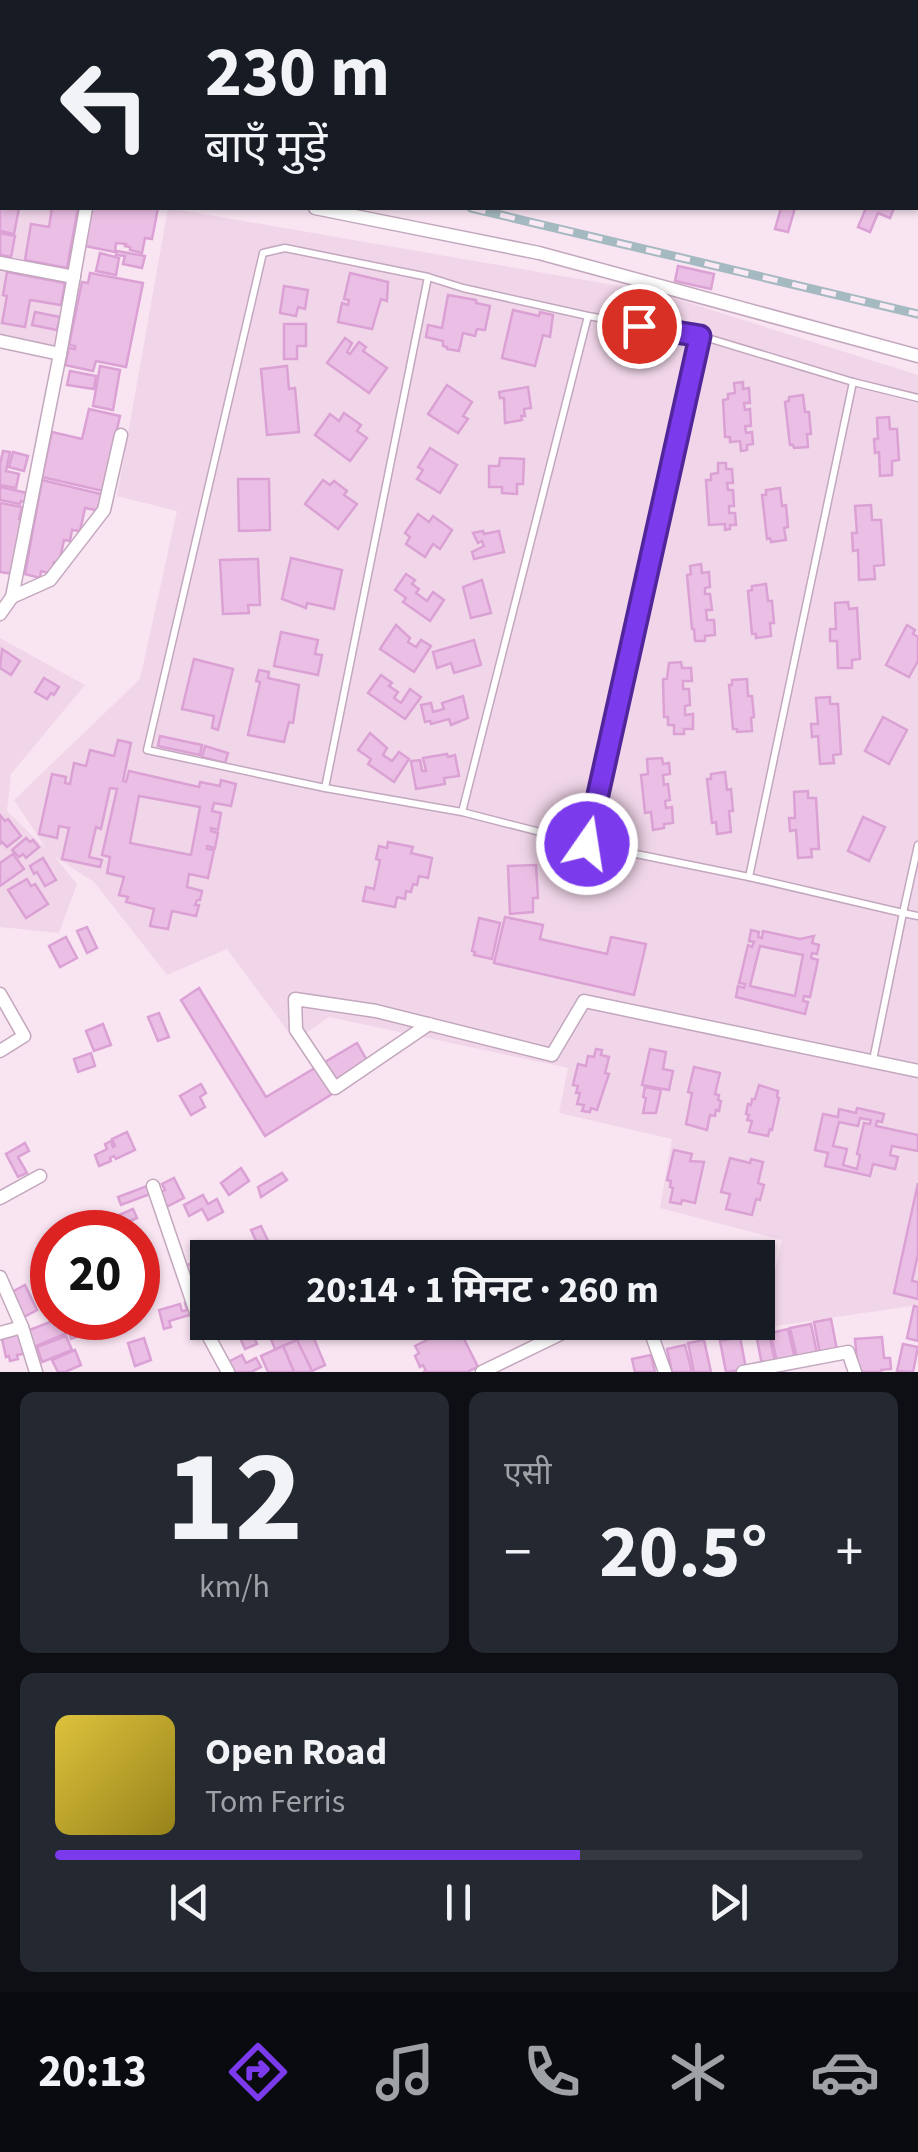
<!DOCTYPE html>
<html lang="hi">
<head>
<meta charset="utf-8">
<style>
	body { margin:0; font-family:"Source Sans 3","Noto Sans Devanagari",sans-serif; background:#242831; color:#f1f3f6; height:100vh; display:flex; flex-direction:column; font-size:38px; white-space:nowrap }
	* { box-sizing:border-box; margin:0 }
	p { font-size:32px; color:#9ea1a6 }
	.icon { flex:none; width:55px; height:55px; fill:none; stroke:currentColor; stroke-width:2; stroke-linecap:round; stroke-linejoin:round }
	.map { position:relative; height:1372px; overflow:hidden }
	.side { display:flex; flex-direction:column; gap:20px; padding:20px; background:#0d0f14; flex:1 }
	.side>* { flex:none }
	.top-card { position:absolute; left:0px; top:0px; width:920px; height:210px; box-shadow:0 2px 8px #0004; background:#171b24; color:#f1f3f6; overflow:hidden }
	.speed { position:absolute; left:30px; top:1210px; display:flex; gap:20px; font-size:50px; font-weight:700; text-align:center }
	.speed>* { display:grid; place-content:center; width:130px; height:130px; border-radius:50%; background:#171b24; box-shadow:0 2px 8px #0004; line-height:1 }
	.speed .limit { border:15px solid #d22; background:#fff; color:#111 }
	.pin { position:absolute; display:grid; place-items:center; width:85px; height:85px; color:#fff; margin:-42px; border:5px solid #fff; border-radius:50%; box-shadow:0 2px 10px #0007 }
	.me { position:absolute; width:110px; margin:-55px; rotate:13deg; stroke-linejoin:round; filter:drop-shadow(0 0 8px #0008) }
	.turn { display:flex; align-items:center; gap:35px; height:210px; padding:0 40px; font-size:45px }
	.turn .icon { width:130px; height:130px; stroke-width:2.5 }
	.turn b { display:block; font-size:70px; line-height:85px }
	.big { font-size:75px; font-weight:700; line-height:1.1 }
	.side .card { flex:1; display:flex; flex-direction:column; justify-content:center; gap:15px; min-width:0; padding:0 35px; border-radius:15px; background:#242831 }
	.side .dial { align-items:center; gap:0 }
	.dial b { font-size:130px; line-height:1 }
	.song { display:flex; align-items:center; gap:30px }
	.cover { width:120px; height:120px; border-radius:15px; background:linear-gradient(135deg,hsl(50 70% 55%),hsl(50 70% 35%)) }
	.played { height:10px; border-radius:5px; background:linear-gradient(90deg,#7c3aed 65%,#363941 65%) }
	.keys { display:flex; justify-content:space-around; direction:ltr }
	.heat { display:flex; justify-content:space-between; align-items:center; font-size:55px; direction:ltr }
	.side .tiles { flex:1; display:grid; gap:20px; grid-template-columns:1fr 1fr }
	.card:last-child { grid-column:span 2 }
	.trip { position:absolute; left:190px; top:1240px; width:585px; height:100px; border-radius:0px; background:#171b24; box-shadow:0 2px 8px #0004; font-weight:700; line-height:100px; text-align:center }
	.menu { display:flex; height:160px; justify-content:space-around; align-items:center; background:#090b0e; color:#9ea1a6 }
	.menu .icon { width:70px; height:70px }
	.menu .active { color:#7c3aed }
	.menu b { font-size:45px; color:#f1f3f6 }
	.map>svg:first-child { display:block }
	.residential { fill:#f1d6e9 }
	.building { fill:#ebbfe5; stroke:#dba1d5; stroke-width:2.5; fill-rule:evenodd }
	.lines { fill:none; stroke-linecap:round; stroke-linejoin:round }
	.lane-casing { stroke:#c3a7be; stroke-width:9 }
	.street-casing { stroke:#c3a7be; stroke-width:15 }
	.secondary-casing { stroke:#c4a4bf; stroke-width:20 }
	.lane { stroke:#fff; stroke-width:6 }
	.street { stroke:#fff; stroke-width:12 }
	.secondary { stroke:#fff; stroke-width:18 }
	.rail-casing { stroke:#a4b9c0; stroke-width:9 }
	.rail { stroke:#fce9f6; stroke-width:5; stroke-dasharray:15; stroke-linecap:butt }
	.route-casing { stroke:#51269a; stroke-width:25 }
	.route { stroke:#7c3aed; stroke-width:18 }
</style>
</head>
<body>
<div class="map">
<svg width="918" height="1372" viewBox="0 0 918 1372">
	<rect width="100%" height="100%" fill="#f9e4f2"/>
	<g class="residential">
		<path d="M0 155 2 156V208H85L61 347 0 334Z"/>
		<path d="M168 208 654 292 918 375V1305L762 1328 782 1240 660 1208 672 1139 559 1113 568 1068 329 1017 295 1041 227 949 167 975 94 882 55 857 77 884 59 933 0 927V638L85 685 11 774 7 811 47 850 14 800 140 679 177 511 117 496Z"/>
	</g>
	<g class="building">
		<path d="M2 165V208H19L14 234 0 231V176Z"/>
		<path d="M52 208H78L67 268 25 260 31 224 49 227Z"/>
		<path d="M92 208H158L152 239 145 238 142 253 130 250V247L125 246 126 244 116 243 115 252 85 246Z"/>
		<path d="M781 208H795L788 232 775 229Z"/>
		<path d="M866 208H894L890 218 878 213 870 232 858 227Z"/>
		<path d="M0 233 15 236 11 257 0 255Z"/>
		<path d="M117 251 145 256 142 268 123 264 125 256 116 255Z"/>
		<path d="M100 253 119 258 116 275 96 271Z"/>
		<path d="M678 266 714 274 711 289 675 281Z"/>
		<path d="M7 272 65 283 61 305 30 300 25 327 2 323 7 296 3 295Z"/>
		<path d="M90 273 143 283 126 367 96 361 93 371 65 365 69 348 75 349V346L69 345 82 282 88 283Z"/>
		<path d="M350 273 388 282 387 301 381 299 372 329 338 322 342 303 348 305 349 300 344 299Z"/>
		<path d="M284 286 308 290 305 309 298 307 296 316 280 313Z"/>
		<path d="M448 295 476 300V303L490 306 485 330 477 329 475 336 463 333 459 351 447 349V347L443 346V341L426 337 428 325 442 328Z"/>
		<path d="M513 310 539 316 540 312 553 315 550 337 543 335 535 366 502 358Z"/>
		<path d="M35 312 60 317 57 330 32 325Z"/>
		<path d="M284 324H306V346H297V359H284Z"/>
		<path d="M345 338 352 343 347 352 350 354 359 342 366 347 363 351 387 368 369 393 327 363Z"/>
		<path d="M100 366 120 370 113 410 93 406Z"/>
		<path d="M287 366 289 389 295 388 299 432 267 435 261 369Z"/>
		<path d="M70 371 96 376 94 389 67 385Z"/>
		<path d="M743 382V389L749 388 750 403H744L745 410 750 409 751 426H745L746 433 752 432 753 444 747 445V450L741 451 740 441 730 442V437H725L723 400 728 399V394L735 393 734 383Z"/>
		<path d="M447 385 472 402 463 416 468 419 458 433 428 414Z"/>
		<path d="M528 387 531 408 524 409 525 416H521L522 420 505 423 504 398H500L499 392Z"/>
		<path d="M803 395 805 412H809L811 434H807L808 447 794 448 793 445H790L785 402 789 401V397Z"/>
		<path d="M89 409 120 416 103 491 42 477 52 432 82 439Z"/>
		<path d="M344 413 361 425 357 431 367 438 350 461 315 435 330 414 339 421Z"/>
		<path d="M889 417 890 429H897L899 460 892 461V475L880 476 879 452 875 453 874 439H878L877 418Z"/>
		<path d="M430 448 457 465 440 493 417 479 423 470 418 467Z"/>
		<path d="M3 451 10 452 6 471 19 474 16 488 0 485V464Z"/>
		<path d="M13 452 28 456 24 471 9 467Z"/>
		<path d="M500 458 524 459 523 484H517V494L502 493V487H489V466H499Z"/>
		<path d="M718 463H726V469H732L733 483H727L728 490H733L734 506H729V513H735L736 525H730V529L725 530V524L709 525 706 480H711V474L718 473Z"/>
		<path d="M238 479H269L270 530 239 531Z"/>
		<path d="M42 480 105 495 101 511 85 508 80 531 72 530 70 541 64 540 59 563 54 562 52 574 41 571 40 578 25 574Z"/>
		<path d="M323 480 330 485 334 481 347 491 344 495 357 504 338 529 305 504Z"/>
		<path d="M0 487 27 493 25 502 21 501 20 504 0 500Z"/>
		<path d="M780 488 782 506 786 505 788 527 784 528 786 540 771 542 770 538 767 539 762 495H766V490Z"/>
		<path d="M0 503 22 507 19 519 23 520 13 574 0 572Z"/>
		<path d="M871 505 872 520H881L884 565 874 566 875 579 859 580 858 550 853 551 852 533H857L855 506Z"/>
		<path d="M418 514 429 522 433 516 452 530 440 549 433 544 425 557 406 544 410 537 405 533Z"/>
		<path d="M483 531 484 534 499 531 504 552 474 559 472 552 484 546 482 541 478 543 473 533Z"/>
		<path d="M291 558 342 570 334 609 307 603 306 608 282 599Z"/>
		<path d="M258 559 260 605H248L249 613 223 614 220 560Z"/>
		<path d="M701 564 702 573 709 572 710 587 705 588V594H710L712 610H706L707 620H714L715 635 705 636V641H695L694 629H692L687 575 691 574 690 566Z"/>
		<path d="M406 574 415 580 412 584 419 589 416 593 427 601 433 592 444 600 430 621 403 602 406 598 395 590Z"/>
		<path d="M482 580 491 613 471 618 463 587Z"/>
		<path d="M766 584 768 601H772L774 623H770L771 636 756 638V634H752L748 591 752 590V586Z"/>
		<path d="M848 602 849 609 857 608 860 659 852 660V668H838L837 641H830V629H836L835 603Z"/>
		<path d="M396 625 410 638 408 642 416 647 421 640 431 646 414 672 380 649Z"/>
		<path d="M907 625 915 630 913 634 918 637V661L909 677 886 665Z"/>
		<path d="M281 632 318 640 315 654 322 655 318 675 274 666Z"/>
		<path d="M474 640 481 665 454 673 451 663 437 668 433 652Z"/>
		<path d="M2 649 20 661 11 675 0 668Z"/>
		<path d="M194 659 233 669 218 730 212 728 214 716 182 709Z"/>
		<path d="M681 662 682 668H691L692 681H683V689H689L690 705 685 706V715L693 714V729H684V734H674V725H668V717H664L663 679H667L669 663Z"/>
		<path d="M259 670 269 672 268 678 299 685 293 723 289 722 284 742 248 735 260 682 256 681Z"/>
		<path d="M381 675 392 683 389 686 398 692 394 698 401 703 410 689 421 697 405 719 368 693Z"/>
		<path d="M44 678 59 687 54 695 51 693 47 699 35 692Z"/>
		<path d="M747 679 748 696H752L754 717 751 718 752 731 737 732V729H733L729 685H732V680Z"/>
		<path d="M463 696 468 718 451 725 449 719 431 724 430 721 425 722 421 705 431 703 433 712 444 709 442 703Z"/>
		<path d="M830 697V704H838L841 754 833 755 834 763 820 764 818 736 812 737 811 724H818L816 698Z"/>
		<path d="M883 717 907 730 889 764 865 751Z"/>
		<path d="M370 733 387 748 383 755 392 761 399 752 409 759 394 782 368 764 371 759 358 750Z"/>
		<path d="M160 736 202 745 200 755 158 746Z"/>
		<path d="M118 740 131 743 123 781 126 782 129 771 199 787 200 782 220 786 221 780 236 784 231 806 214 803 212 811 221 813 218 830 211 828V831L218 833 215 848 207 846V849L214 850 208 878 189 874 187 887 202 891 200 900H197L195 905H199L196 916 172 911 168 929 150 926 154 909 126 902 128 897 119 895 124 877 107 873 110 857 102 855 117 789 110 788 101 829 96 827 89 857 102 860 100 867 62 859 69 828 59 826 57 838 39 834 52 774 66 777 65 783 70 784 74 763 86 766 90 750 114 756ZM139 796 200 807 191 855 130 843Z"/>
		<path d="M205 746 228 753 225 763 202 757Z"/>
		<path d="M447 754 448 757 455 755 459 776 444 778 445 784 416 789 411 761 420 760 422 771H426L423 758Z"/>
		<path d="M662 758 663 764 669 763 670 774 663 775 664 785 668 784 670 800 665 801 666 808 672 807 673 823 664 824V828L653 830 651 812 645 813 641 775 648 774 647 759Z"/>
		<path d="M725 772 727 790 731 789 733 811H729L731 832 717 834 716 822 712 823 707 779H711V774Z"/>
		<path d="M808 791V798H816L819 849H811L812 857 798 858 796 830 790 831 789 818H795L794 792Z"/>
		<path d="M0 815 5 821 8 819 21 836 7 847 2 842 0 844Z"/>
		<path d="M863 817 885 827 869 861 848 851Z"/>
		<path d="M26 838 30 842 33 840 39 847 26 858 23 854 19 857 12 850Z"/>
		<path d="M388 842 413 847 411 853 432 858 428 878 419 876 417 885 413 884 411 892 406 891 405 899 397 897 395 907 363 901 366 887 374 889 380 860 376 859 379 846 387 848Z"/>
		<path d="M13 854 24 869 0 886V863Z"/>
		<path d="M43 858 56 880 45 886 37 872 34 874 30 866Z"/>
		<path d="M536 865 538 898H533V912L510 914 508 866Z"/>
		<path d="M27 879 31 886 35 884 48 904 26 918 8 890Z"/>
		<path d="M505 917 543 925 540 939 607 954 611 937 646 944 634 995 494 963Z"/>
		<path d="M479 918 500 923 492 959 474 955 475 952 472 951Z"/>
		<path d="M87 927 97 948 87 953 77 931Z"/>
		<path d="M751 930 759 932 758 937 762 938 763 931 800 939 814 936 812 943 819 945 817 954 812 953 811 958 818 960 810 997 804 996 803 1001 808 1002 805 1014 736 997 738 986 744 988 745 984 739 983 748 945 752 947 754 942 749 941ZM760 946 803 955 795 996 750 986Z"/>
		<path d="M66 937 77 958 60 967 49 946Z"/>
		<path d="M199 988 266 1097 357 1043 372 1069 265 1136 181 1000Z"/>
		<path d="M159 1013 169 1037 158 1041 148 1017Z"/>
		<path d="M103 1024 111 1045 94 1051 86 1031Z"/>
		<path d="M596 1049 602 1050 601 1055 609 1057 605 1073 609 1074 597 1110 591 1108 590 1112 582 1111 584 1105 577 1104 580 1093H576L578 1086 573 1085 578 1064 586 1066 588 1056 594 1057Z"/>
		<path d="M650 1049 666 1052 663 1069 673 1071 669 1090 642 1085Z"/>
		<path d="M91 1053 95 1066 78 1072 74 1059Z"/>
		<path d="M694 1067 720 1073 715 1094 719 1095 718 1100 721 1101 719 1111 716 1110 715 1116 710 1115 707 1130 686 1124 692 1093 688 1092Z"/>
		<path d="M201 1084 206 1093 200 1097 205 1107 191 1115 180 1096Z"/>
		<path d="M759 1085 778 1091 777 1097 779 1098 772 1130 770 1129 768 1136 749 1132 752 1121 747 1120 749 1115 746 1114 748 1104 751 1105 752 1099H755Z"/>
		<path d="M645 1087 661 1090 656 1113H643L646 1098 643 1097Z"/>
		<path d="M857 1108 884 1114 882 1122 877 1121 876 1126 918 1135V1151L892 1146 890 1155 898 1157 895 1169 873 1164 870 1176 825 1166 828 1153 815 1150 823 1114 838 1117 839 1109 856 1113ZM860 1118 871 1120 870 1124 864 1123 857 1154 860 1155 857 1169 843 1165 847 1149 833 1146 839 1122 858 1126Z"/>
		<path d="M127 1132 135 1150 116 1159 114 1156 110 1158 111 1161 99 1166 95 1155 107 1149 105 1144 111 1141 113 1147 115 1146 112 1139Z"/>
		<path d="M25 1143 29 1151 18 1157 27 1173 18 1177 6 1154Z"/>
		<path d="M674 1150 692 1154 690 1161 704 1162 695 1203 682 1200 681 1204 670 1202 673 1188 670 1187 671 1181 667 1180Z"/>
		<path d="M730 1158 750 1163 751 1159 763 1162 758 1183 764 1185 760 1200 756 1199 752 1215 726 1209 730 1194 721 1192Z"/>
		<path d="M241 1168 249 1181 229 1195 221 1183Z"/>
		<path d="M282 1173 287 1180 261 1197 258 1187Z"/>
		<path d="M174 1178 184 1198 164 1208 157 1194 165 1190 162 1184Z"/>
		<path d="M918 1183V1254L912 1281 918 1282V1299L894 1293Z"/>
		<path d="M147 1186 150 1194 121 1205 118 1197Z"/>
		<path d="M203 1195 208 1204 217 1199 223 1212 208 1220 202 1209 189 1216 184 1205Z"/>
		<path d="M133 1209 137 1218 130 1221 136 1232H124L117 1216Z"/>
		<path d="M261 1226 276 1258H239L237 1253 257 1243 251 1230Z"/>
		<path d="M199 1259 208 1276V1307L203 1309 197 1297 201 1295 196 1285 200 1283 196 1275 189 1279 184 1267Z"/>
		<path d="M25 1285 37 1310 22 1318 10 1293Z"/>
		<path d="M189 1302 193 1314 169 1321 171 1327 164 1329 159 1310 180 1304 182 1311 187 1310 185 1303Z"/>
		<path d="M914 1306 918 1307V1341L907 1338Z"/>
		<path d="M60 1318 67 1333 34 1347 27 1331Z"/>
		<path d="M90 1318H95L99 1329 71 1339 67 1326Z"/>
		<path d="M831 1319 837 1350 820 1354 814 1322Z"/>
		<path d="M219 1322H248L257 1344 245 1349 234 1324 222 1329Z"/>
		<path d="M264 1322H307L325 1365 312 1371 297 1340 275 1349Z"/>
		<path d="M811 1324 817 1353 797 1358 790 1328Z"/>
		<path d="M457 1325 478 1367 467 1372H423L426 1371 423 1365 420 1367 415 1356 419 1353 415 1346Z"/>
		<path d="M788 1329 795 1359 777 1363 771 1333Z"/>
		<path d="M19 1330 27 1353 17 1355 18 1359 10 1361 9 1356 6 1357 1 1334Z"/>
		<path d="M769 1332 775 1363 762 1365 756 1334Z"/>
		<path d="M66 1336 72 1350 42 1362 37 1347Z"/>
		<path d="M740 1337 746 1369 726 1372 720 1341Z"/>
		<path d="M882 1337 884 1358H890L891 1369 881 1370V1372H858L855 1339Z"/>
		<path d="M144 1338 151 1360 135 1366 128 1343Z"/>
		<path d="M297 1340 312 1371 309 1372H294L283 1346Z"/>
		<path d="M704 1340 711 1372H694L688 1343Z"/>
		<path d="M903 1344 918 1347 913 1372 897 1371Z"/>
		<path d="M685 1345 692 1372H672L667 1349Z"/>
		<path d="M283 1346 294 1372H268L261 1356Z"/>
		<path d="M75 1350 81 1365 65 1372H58L52 1360Z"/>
		<path d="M242 1355 246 1363 256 1358 261 1367 251 1372H230L226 1363Z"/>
		<path d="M651 1355 655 1372H635L632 1359Z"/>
	</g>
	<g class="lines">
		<defs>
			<g id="lane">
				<path d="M918 398 853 382 701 336 588 316 463 288 428 277 285 248 263 253 147 750 325 788 462 812 587 844 749 877 903 913 918 845"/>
				<path d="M325 788 428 277"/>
				<path d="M462 812 588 316"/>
				<path d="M587 844 701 336"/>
				<path d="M749 877 853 382"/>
				<path d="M873 1060 903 913 918 916"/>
			</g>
			<g id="street">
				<path d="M651 0 655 2"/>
				<path d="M164 2 166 0"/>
				<path d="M452 2 453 0"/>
				<path d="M546 2 547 0"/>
				<path d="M726 2 728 0"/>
				<path d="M795 2 796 0"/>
				<path d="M918 147V148"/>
				<path d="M0 156 2 157"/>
				<path d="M315 208 539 253 918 356"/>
				<path d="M0 263 74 277"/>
				<path d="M0 341 60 354"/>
				<path d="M12 597 50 580 104 510 121 435"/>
				<path d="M0 614 12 597 60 354 86 208"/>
				<path d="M0 994 24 1036 0 1051"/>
				<path d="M429 1024 335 1088 296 1030 295 999 376 1011 552 1055 584 1001 918 1071"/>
				<path d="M153 1186 197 1315 228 1372"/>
				<path d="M0 1198 40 1176"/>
				<path d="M0 1277 22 1327 36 1372"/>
				<path d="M647 1322 665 1372"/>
				<path d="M0 1333 22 1327"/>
				<path d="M482 1372 585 1322"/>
				<path d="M743 1372 848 1352 855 1372"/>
			</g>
			<path id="secondary" d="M615 0 620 2"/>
		</defs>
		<use href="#lane" class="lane-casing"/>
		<use href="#street" class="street-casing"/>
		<use href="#secondary" class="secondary-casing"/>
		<use href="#lane" class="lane"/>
		<use href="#street" class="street"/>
		<use href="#secondary" class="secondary"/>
		<defs>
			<g id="rail">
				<path d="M0 129H2"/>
				<path d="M471 208 918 314"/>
			</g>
		</defs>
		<use href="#rail" class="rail-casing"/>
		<use href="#rail" class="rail"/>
	</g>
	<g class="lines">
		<defs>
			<path id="route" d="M587 844 700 336 639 326"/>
		</defs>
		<use href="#route" class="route-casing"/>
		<use href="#route" class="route"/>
	</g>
</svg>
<div class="speed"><div class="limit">20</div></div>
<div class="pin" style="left:639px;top:326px;background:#d93025"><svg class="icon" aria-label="arrive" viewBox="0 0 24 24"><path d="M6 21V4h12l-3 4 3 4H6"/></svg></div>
<svg class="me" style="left:587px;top:844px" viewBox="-20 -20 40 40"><circle r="17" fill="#7c3aed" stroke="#fff" stroke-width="3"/><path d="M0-11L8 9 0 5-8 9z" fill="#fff"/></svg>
<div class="trip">20:14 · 1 मिनट · 260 m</div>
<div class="top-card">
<div class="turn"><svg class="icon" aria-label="left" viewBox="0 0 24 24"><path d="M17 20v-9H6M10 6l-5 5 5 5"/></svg><div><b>230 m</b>बाएँ मुड़ें</div></div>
</div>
</div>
<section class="side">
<div class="tiles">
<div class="card dial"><b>12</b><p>km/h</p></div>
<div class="card"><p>एसी</p>
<div class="heat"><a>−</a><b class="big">20.5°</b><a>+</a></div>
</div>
<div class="card">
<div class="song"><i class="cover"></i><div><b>Open Road</b><p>Tom Ferris</p></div></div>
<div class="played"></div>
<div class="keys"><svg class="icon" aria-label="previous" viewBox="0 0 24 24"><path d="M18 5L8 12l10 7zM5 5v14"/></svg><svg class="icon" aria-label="pause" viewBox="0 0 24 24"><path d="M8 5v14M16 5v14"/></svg><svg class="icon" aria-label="next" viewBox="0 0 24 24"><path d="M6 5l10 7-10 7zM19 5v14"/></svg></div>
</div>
</div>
</section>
<nav class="menu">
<b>20:13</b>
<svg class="icon active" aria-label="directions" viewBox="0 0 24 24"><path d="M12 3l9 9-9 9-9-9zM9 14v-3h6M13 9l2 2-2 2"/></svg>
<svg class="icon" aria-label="music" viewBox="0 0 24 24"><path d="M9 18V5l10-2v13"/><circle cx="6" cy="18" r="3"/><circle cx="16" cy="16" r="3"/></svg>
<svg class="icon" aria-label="phone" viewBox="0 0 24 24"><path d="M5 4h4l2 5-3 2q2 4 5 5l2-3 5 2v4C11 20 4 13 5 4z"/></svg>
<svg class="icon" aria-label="climate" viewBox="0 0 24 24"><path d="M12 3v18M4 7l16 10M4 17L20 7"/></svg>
<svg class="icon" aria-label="car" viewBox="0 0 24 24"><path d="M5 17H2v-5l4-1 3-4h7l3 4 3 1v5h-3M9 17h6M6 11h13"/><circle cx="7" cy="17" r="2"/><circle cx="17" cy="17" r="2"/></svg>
</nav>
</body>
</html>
